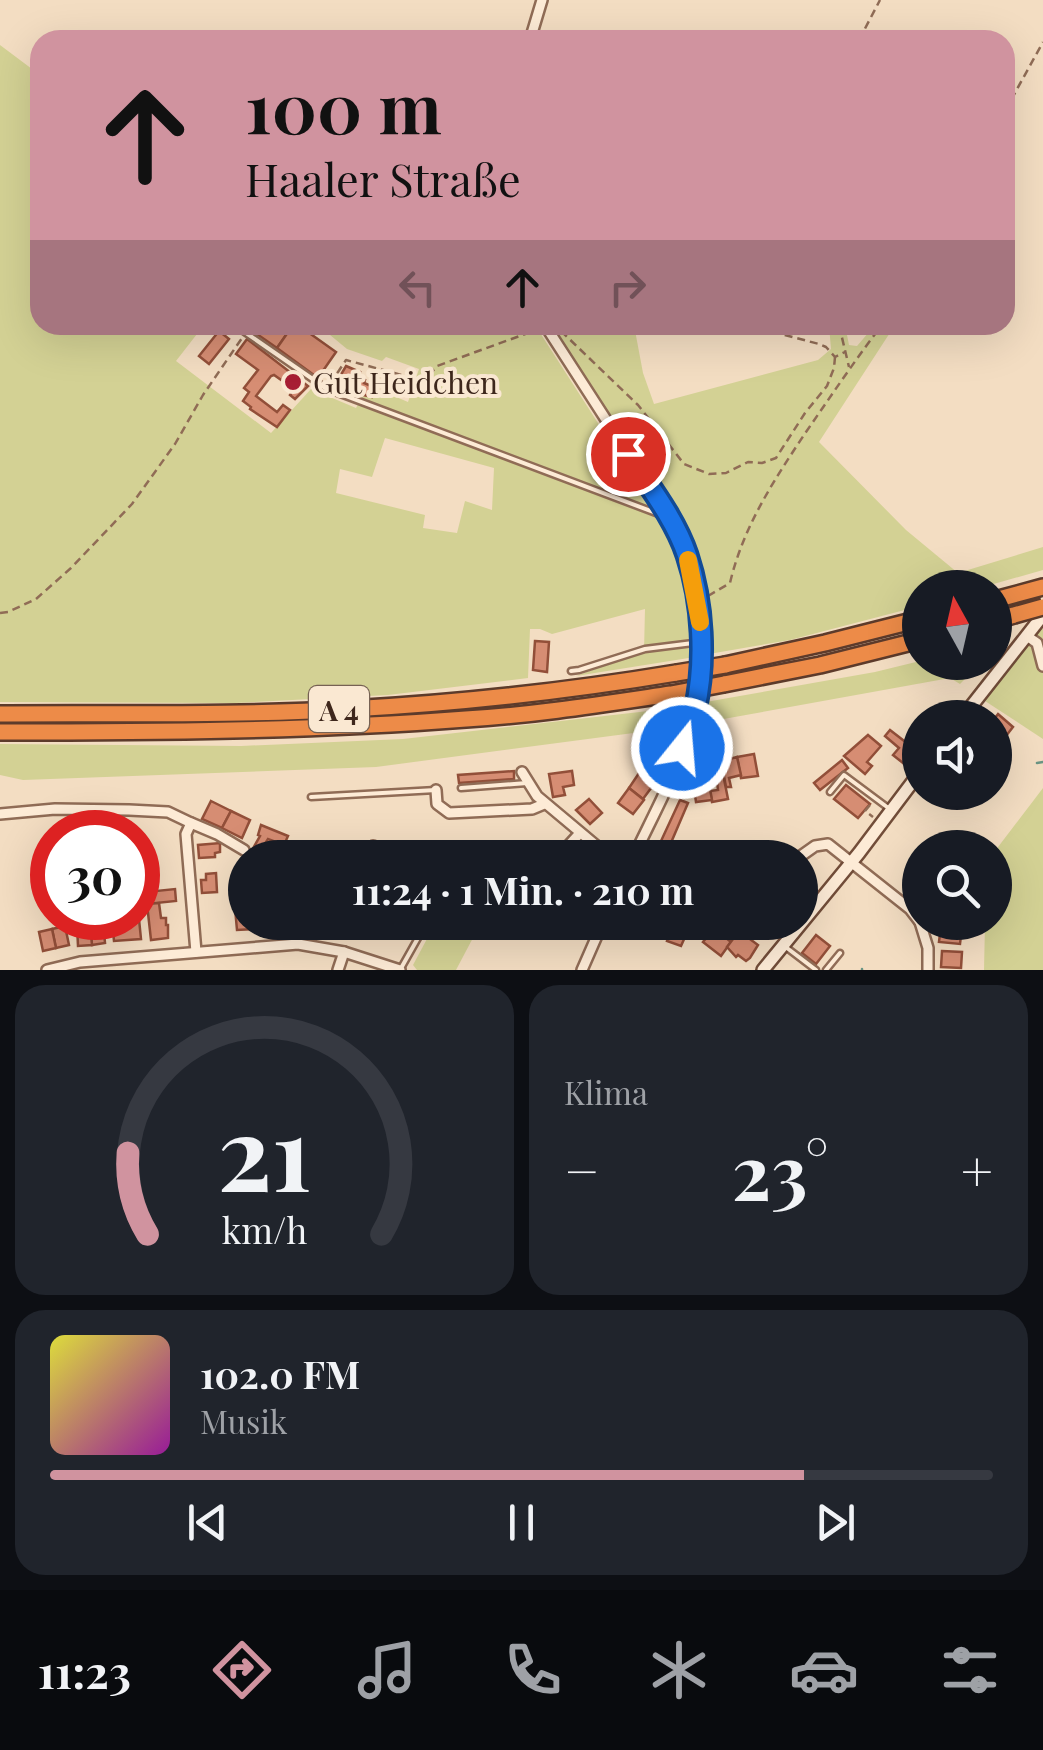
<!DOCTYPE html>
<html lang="de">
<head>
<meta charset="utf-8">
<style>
	body { margin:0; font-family:"Playfair Display",serif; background:#20242c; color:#f1f3f6; height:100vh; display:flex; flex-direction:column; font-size:38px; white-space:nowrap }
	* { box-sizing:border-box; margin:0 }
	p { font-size:32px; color:#9ea1a6 }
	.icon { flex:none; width:55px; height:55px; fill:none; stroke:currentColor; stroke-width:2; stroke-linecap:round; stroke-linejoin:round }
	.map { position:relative; height:970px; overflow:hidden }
	.drawer { display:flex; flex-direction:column; gap:15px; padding:15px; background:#0d0f14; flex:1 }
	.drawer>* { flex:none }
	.guide { position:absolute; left:30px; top:30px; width:985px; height:305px; border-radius:30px; box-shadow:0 10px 40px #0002; background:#d0939f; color:#111; overflow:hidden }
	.needle { width:65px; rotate:352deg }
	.tools { position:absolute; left:902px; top:570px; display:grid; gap:20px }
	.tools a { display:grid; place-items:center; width:110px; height:110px; border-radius:50%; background:#171b24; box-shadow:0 10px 40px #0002; font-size:50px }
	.speed { position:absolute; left:30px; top:810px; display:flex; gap:20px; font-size:50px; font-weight:700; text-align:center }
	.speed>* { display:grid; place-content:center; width:130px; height:130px; border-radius:50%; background:#171b24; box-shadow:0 10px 40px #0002; line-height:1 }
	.speed .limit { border:15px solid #d22; background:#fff; color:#111 }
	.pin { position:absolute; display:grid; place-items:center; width:85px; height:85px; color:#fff; margin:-42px; border:5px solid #fff; border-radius:50%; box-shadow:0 2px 10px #0007 }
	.me { position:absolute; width:110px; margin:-55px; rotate:17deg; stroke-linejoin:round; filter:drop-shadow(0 0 8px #0008) }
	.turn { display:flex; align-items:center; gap:35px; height:210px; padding:0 50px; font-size:45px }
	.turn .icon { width:130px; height:130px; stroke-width:2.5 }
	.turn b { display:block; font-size:70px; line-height:85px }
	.lanes { display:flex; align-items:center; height:95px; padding:0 50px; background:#0003; justify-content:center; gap:50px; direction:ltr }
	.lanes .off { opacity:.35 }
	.big { font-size:75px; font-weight:700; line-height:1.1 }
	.drawer .card { flex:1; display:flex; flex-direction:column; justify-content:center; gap:15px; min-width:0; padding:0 35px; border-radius:30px; background:#20242c }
	.drawer .dial { align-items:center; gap:0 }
	.dial svg { height:260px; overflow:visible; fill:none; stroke:#363941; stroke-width:7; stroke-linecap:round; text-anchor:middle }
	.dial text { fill:#f1f3f6; stroke:none }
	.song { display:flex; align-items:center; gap:30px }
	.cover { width:120px; height:120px; border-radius:15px; background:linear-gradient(135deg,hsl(60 70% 55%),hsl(300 70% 35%)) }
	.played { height:10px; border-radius:5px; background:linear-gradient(90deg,#d0939f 80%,#363941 80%) }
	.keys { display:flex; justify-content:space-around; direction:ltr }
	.heat { display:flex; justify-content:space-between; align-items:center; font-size:55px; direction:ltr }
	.drawer .tiles { flex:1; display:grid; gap:15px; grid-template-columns:1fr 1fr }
	.card:last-child { grid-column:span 2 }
	.trip { position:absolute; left:228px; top:840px; width:590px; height:100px; border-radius:50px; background:#171b24; box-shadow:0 10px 40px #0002; font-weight:700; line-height:100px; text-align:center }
	.tab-bar { display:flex; height:160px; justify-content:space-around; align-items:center; background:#090b0e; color:#9ea1a6 }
	.tab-bar .icon { width:70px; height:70px }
	.tab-bar .active { color:#d0939f }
	.tab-bar b { font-size:45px; color:#f1f3f6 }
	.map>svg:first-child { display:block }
	.green { fill:#d3d194; fill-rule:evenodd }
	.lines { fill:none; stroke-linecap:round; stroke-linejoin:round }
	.stream { stroke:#6a9584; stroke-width:2.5 }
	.building { fill:#d68d73; stroke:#924f39; stroke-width:2.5 }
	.service-casing { stroke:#906c56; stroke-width:9 }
	.minor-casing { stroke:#906c56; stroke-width:14 }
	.secondary-casing { stroke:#724d39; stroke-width:16 }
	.motorway-casing { stroke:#5d3b2b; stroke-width:20 }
	.path { stroke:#906c56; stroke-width:2.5; stroke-dasharray:8 5; stroke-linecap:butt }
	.service { stroke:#fdebd6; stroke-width:4 }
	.minor { stroke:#fdebd6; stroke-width:9 }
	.secondary { stroke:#fdebd6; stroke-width:11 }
	.motorway { stroke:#ed8b48; stroke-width:15 }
	.motorway-bridge-casing { stroke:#5d3b2b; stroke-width:20; stroke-linecap:butt }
	.motorway-bridge { stroke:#ed8b48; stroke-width:15 }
	.route-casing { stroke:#114b97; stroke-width:25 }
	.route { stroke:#1a73e8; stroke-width:18 }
	.slow { stroke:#f59e0b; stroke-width:18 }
	.poi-dot { fill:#a71e34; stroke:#fae8d2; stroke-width:4 }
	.labels { text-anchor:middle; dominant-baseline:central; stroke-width:8; stroke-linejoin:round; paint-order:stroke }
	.shield { fill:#fae8d2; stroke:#766153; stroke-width:2.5 }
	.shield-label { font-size:28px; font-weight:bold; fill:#3e271c }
	.poi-label { font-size:30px; fill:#3e271c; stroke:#fae8d2; text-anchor:start }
</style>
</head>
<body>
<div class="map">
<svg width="1043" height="970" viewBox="0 0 1043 970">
	<rect width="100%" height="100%" fill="#f3ddc2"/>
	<g class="green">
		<path d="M0 45 40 75V325H204L176 361 271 433 311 389 356 408 368 385 408 402 419 369 386 357 382 361 347 349 318 325H535L677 546 693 602 695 657 576 676 644 651 645 609 552 634 540 629H530L528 678 388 695 235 703 0 702ZM385 438 494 468 492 510 465 501 457 533 423 528 425 515 336 493 340 469 372 477Z"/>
		<path d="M553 325H634L643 373 654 404 818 360 831 349 829 325H845L849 345 857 346 875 325H895L819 442 906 530 958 573 1043 547V570L983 587 920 588V606L790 640 709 654C708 570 673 519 630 450 604 408 579 367 553 325Z"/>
		<path d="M1041 629H1043V739L985 701Z"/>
		<path d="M920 661V662L981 663 960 684 950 678 679 727 376 767 23 780 0 775V744L241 746 403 739 666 709 875 672Z"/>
		<path d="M1043 788V970H984L985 923 995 922V851Z"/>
		<path d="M469 932 475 934 456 970H417L413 965 428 937Z"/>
	</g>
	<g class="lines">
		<g class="stream">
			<path d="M1037 763 1043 762"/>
			<path d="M862 970V969"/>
		</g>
	</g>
	<g class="building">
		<path d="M244 325H293L277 348Z"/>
		<path d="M293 325H298L336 352 318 378 277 348Z"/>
		<path d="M219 331 229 339 209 364 199 356Z"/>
		<path d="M247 339 308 386 295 399 290 395 294 389 274 375 271 376 256 396 277 412 283 405 290 410 277 427 250 409 251 407 243 401 249 392 244 388 258 370 236 354Z"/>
		<path d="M346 366 360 372 358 377 365 380 364 383 376 388 372 397 351 392 354 384 339 378Z"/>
		<path d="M535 641 549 642 547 672 533 670Z"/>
		<path d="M998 714 1013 727 1006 736 1005 742 1000 743 995 739V718Z"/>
		<path d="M890 730 908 744 905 746 912 752 903 763 893 755 899 748 885 736Z"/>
		<path d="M868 735 881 746 867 762 872 766 865 774 844 756Z"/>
		<path d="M754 754 758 776 741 778 737 757Z"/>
		<path d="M737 757 741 775 729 778 731 787H726L721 761Z"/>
		<path d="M842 760 848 768 820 790 814 783Z"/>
		<path d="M721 764 728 799 712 802 710 791 718 790 717 782 709 783 706 767Z"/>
		<path d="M706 767 712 800 696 802 695 795 691 796 689 783 692 782 690 771Z"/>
		<path d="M514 771V779L459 783 458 775Z"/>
		<path d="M572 771 574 785 563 787 565 795 553 797 549 774Z"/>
		<path d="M639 773 654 784 643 799 629 788Z"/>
		<path d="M846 785 870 804 858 818 834 799Z"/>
		<path d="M629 788 644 800 633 814 618 803Z"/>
		<path d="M589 799 602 813 590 824 576 810Z"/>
		<path d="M680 800 688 803 670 845 661 841Z"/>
		<path d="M211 801 231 811 222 828 202 819Z"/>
		<path d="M231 811 250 820 242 838 222 828Z"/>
		<path d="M261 825 288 836 284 845 268 839 257 856 251 852 260 836 258 835Z"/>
		<path d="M220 843V852L215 853V857L199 858 198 845Z"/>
		<path d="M216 873 217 892 202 893 201 880H206V874Z"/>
		<path d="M175 889 176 901 147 904 146 892Z"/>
		<path d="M159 903 161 918H166V925H168V938L151 940 147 904Z"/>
		<path d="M245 907V922H254L255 929 237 930 235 908Z"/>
		<path d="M139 919 141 939 114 941 112 922Z"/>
		<path d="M103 922 105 943 92 945 90 924Z"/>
		<path d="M90 924 92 945 78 946 77 925Z"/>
		<path d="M673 924 689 928 681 946 667 941Z"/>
		<path d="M941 925 962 927 960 944 939 942Z"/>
		<path d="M65 926 69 945 56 948 52 929Z"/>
		<path d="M714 928 731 942 721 956 703 942Z"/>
		<path d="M52 929 56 948 43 951 39 932Z"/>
		<path d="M739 931 758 945 750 958 746 961 738 955 736 957 727 947Z"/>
		<path d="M816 935 830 946 816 964 802 953Z"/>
		<path d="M942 951 962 952 961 968 941 967Z"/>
	</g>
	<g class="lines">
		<defs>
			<g id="service">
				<path d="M236 326 327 389 664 516"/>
				<path d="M571 671 579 670 645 649 701 642"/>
				<path d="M461 788 527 783"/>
				<path d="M830 792 844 775 887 807"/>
				<path d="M311 797 436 790"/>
				<path d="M328 848 373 846"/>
				<path d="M244 850 252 858"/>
				<path d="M910 909 920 896"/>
				<path d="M787 948 816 970"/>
				<path d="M400 970 427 922"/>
				<path d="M826 970 840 953"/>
			</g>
			<g id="minor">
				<path d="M530 40 542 0"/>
				<path d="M545 325C574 370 603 415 632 460 651 489 672 519 686 552 703 595 705 665 695 710 685 758 654 813 633 858"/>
				<path d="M1027 636 1037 643 1043 666"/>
				<path d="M522 772 537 796 611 858"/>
				<path d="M436 790 437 804 449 813 532 809 544 804"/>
				<path d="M0 814 55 809 129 810 168 812 191 823"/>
				<path d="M373 846 400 858"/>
				<path d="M557 858 580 833"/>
				<path d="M798 858 815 846 828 844 910 909 920 922"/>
				<path d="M686 922H699"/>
				<path d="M920 922 928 948V970"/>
				<path d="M196 952 186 834 191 823 217 834 244 850"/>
				<path d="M47 970 80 962 298 944 344 952 400 970"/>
				<path d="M338 970 344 952"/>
				<path d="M582 970 603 922"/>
			</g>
			<g id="secondary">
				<path d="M962 718 1043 615"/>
				<path d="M763 970 859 853 920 772"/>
			</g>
			<g id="motorway">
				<path d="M995 600 1043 587"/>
				<path d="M995 621 1014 615"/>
				<path d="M725 665 825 643 920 619"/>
				<path d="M724 684 820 665 920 640"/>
				<path d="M0 714C116 713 234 716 350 709 460 703 568 691 676 673"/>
				<path d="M0 732C155 732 311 731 466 719 534 715 603 704 671 694"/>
			</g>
		</defs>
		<use href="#service" class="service-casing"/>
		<use href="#minor" class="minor-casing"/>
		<use href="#secondary" class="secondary-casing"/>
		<use href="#motorway" class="motorway-casing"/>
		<g class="path">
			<path d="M859 40 880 0"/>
			<path d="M1005 111 1043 42"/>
			<path d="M747 325 819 344 826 347 835 357 845 352"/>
			<path d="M839 325 849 367"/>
			<path d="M561 331 638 405 684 464 709 474 726 473 748 462 762 463 776 458 805 413 827 386 834 368 835 357"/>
			<path d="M330 384 346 360 424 381 437 366 539 329"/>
			<path d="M708 596 730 583C743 527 774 480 806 432 831 396 855 360 882 325"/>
			<path d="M0 613 8 612 36 599 71 568 132 504 175 444 203 395 242 338"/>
			<path d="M870 805 865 811 873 817"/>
		</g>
		<use href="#service" class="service"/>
		<use href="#minor" class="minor"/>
		<use href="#secondary" class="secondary"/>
		<use href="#motorway" class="motorway"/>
		<defs>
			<g id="motorway-bridge">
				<path d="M1014 615 1043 607"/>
				<path d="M676 673 725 665"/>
				<path d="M671 694 724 684"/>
			</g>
		</defs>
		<use href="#motorway-bridge" class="motorway-bridge-casing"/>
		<use href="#motorway-bridge" class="motorway-bridge"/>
	</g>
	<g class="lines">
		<defs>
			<path id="route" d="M628 454C649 486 675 519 687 555 703 603 706 662 695 710 692 723 686 735 682 748"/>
		</defs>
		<use href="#route" class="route-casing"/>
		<use href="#route" class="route"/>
		<path class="slow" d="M688 560 700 622"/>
	</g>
	<circle class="poi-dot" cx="293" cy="382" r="10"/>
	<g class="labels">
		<rect class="shield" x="309" y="686" width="60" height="46" rx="8"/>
		<g class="shield-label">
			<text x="339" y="709">A 4</text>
		</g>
		<g class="poi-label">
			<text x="313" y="382">Gut Heidchen</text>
		</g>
	</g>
</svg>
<div class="tools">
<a><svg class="needle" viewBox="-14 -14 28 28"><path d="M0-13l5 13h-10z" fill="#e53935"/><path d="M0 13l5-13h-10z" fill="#9ea1a6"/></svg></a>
<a><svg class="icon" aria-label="sound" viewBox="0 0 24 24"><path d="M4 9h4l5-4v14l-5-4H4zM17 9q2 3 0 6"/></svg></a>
<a><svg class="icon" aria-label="search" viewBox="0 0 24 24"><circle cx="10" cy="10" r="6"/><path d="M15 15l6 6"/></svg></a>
</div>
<div class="speed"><div class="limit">30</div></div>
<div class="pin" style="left:628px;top:454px;background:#d93025"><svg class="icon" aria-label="arrive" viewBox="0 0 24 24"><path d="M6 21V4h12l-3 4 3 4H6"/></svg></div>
<svg class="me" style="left:682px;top:748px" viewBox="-20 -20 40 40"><circle r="17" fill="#1a73e8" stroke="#fff" stroke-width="3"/><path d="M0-11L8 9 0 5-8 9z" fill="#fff"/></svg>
<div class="trip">11:24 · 1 Min. · 210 m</div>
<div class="guide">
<div class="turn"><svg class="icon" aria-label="ahead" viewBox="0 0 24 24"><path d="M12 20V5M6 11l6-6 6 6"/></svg><div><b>100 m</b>Haaler Straße</div></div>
<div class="lanes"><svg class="icon off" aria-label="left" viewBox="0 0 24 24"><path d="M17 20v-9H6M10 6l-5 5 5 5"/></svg><svg class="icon" aria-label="ahead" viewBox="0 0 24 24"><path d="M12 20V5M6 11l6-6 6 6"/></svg><svg class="icon off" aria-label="right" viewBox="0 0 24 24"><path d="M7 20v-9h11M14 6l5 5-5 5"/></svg></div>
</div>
</div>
<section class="drawer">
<div class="tiles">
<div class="card dial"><svg viewBox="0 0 100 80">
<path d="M14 69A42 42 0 1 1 86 69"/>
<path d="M14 69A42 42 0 0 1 8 44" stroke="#d0939f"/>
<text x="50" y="56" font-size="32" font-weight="700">21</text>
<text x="50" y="72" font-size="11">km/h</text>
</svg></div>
<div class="card"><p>Klima</p>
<div class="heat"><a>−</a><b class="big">23°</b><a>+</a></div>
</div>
<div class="card">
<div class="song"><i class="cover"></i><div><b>102.0 FM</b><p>Musik</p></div></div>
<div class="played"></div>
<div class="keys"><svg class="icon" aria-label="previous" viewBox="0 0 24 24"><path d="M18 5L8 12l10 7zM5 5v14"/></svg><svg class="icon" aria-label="pause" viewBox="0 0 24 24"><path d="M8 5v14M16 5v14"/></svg><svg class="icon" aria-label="next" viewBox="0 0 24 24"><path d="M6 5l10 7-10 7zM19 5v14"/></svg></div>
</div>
</div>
</section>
<nav class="tab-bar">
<b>11:23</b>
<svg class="icon active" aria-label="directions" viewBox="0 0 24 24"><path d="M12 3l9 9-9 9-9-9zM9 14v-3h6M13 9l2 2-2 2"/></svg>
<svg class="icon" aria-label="music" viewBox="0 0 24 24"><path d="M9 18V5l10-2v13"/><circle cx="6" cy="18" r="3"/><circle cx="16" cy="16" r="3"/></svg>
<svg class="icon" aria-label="phone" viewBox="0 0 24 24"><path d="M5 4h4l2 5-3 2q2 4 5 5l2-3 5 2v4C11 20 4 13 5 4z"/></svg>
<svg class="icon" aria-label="climate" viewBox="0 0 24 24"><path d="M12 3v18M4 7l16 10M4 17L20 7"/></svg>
<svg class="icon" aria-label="car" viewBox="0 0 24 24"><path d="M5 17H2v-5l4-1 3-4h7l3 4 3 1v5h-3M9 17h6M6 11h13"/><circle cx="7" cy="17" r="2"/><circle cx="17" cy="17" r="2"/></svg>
<svg class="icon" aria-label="filters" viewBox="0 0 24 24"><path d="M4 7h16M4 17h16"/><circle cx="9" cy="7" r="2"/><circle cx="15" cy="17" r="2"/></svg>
</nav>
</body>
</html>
